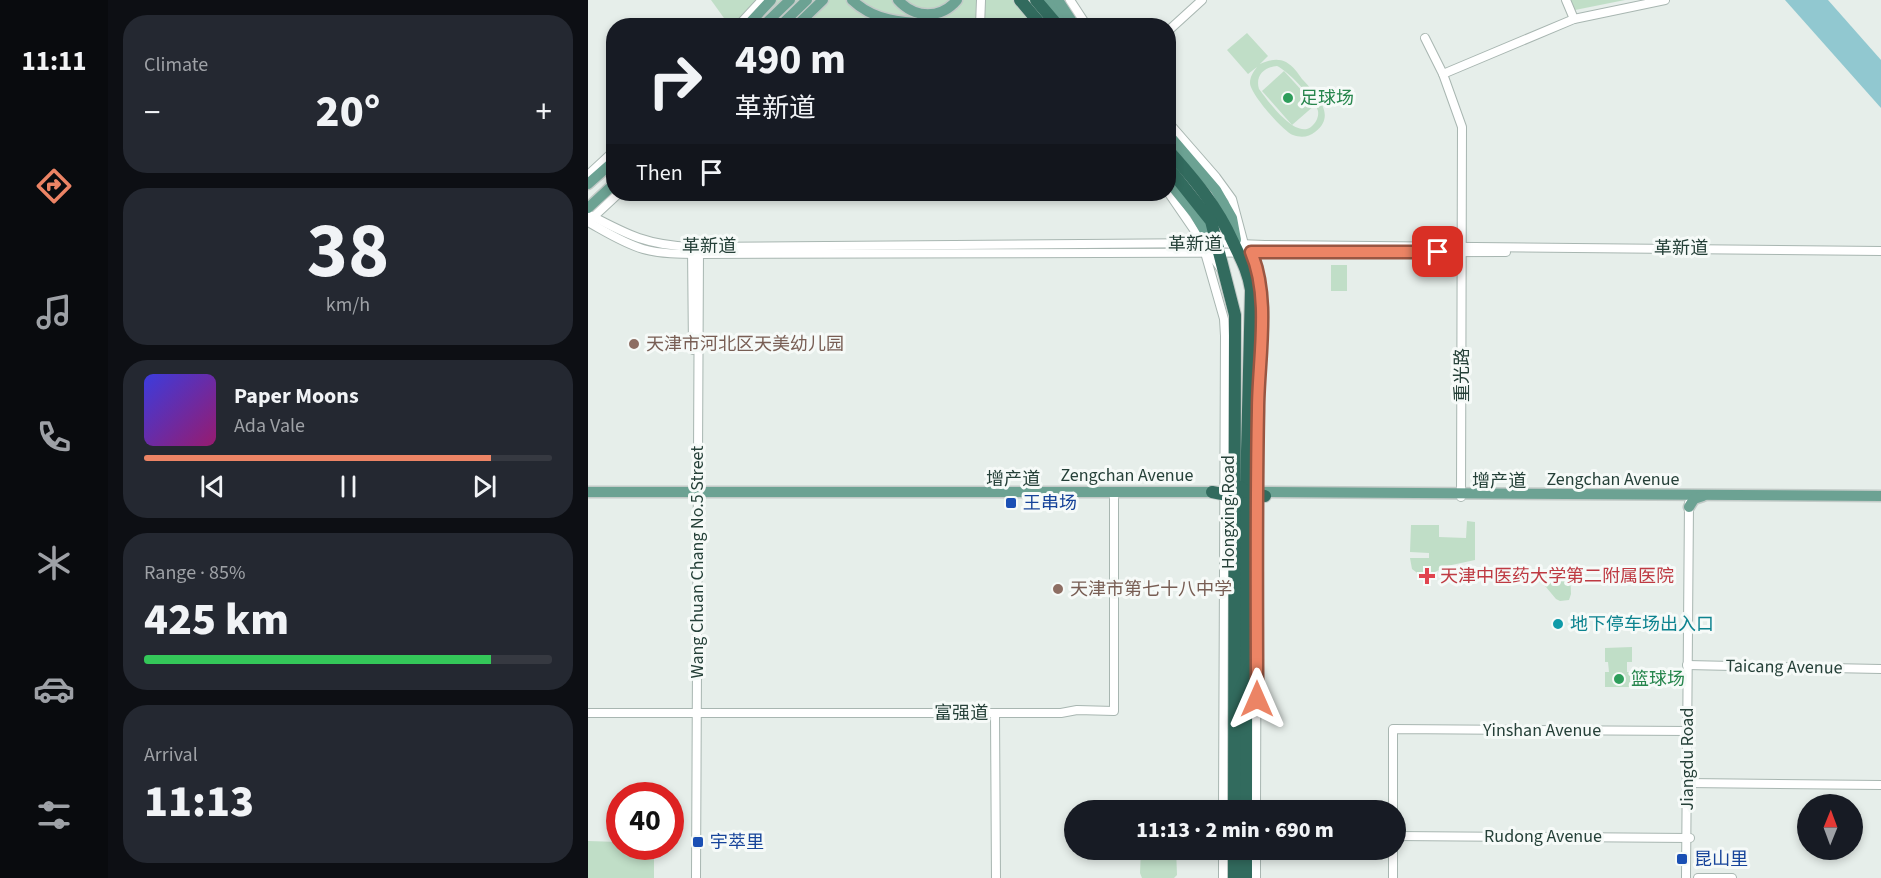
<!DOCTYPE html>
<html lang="en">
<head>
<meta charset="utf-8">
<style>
	body { margin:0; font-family:"Source Sans 3","Noto Sans SC",sans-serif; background:#242831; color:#f1f3f6; height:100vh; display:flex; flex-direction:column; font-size:22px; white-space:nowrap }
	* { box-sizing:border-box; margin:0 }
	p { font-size:20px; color:#9ea1a6 }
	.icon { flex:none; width:33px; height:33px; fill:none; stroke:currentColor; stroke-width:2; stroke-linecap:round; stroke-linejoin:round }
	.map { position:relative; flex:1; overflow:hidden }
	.details { display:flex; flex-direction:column; gap:15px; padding:15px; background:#0d0f14; width:480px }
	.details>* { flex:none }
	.hud { position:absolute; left:18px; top:18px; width:570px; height:183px; border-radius:24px; box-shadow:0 3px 9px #0003; background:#171b24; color:#f1f3f6; overflow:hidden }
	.needle { width:39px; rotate:1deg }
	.buttons { position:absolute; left:1209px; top:794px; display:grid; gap:12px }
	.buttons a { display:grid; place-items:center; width:66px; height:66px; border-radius:50%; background:#171b24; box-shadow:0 3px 9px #0003; font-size:30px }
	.speed { position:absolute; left:18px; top:782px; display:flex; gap:12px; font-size:30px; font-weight:700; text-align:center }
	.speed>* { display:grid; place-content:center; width:78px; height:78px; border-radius:50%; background:#171b24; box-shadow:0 3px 9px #0003; line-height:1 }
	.speed .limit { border:9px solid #d22; background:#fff; color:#111 }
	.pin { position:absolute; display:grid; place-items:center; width:51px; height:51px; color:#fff; margin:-26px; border-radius:12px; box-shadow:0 3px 9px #0006 }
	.me { position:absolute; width:66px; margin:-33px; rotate:0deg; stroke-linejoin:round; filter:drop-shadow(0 0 4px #0008) }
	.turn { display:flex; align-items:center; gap:21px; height:126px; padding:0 30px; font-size:27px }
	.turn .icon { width:78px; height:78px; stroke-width:2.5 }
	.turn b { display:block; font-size:42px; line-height:51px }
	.then { display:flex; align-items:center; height:57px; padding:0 30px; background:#0003; gap:12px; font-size:22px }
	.big { font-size:45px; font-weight:800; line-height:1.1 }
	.details .card { flex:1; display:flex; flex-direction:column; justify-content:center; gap:9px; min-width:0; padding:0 21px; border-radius:24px; background:#242831 }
	.details .dial { align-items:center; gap:0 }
	.dial b { font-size:78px; line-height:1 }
	.song { display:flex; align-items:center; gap:18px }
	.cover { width:72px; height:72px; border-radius:9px; background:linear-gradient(135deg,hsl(240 70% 55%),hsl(320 70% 35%)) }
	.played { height:6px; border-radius:3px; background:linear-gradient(90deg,#ec8465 85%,#363941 85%) }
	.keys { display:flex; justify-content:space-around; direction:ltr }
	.heat { display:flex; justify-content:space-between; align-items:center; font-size:33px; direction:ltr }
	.charge { height:9px; border-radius:4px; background:linear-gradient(90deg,#34c759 85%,#363941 0) }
	.trip { position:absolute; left:476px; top:800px; width:342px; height:60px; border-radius:30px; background:#171b24; box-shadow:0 3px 9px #0003; font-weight:800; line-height:60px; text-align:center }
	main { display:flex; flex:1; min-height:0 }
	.tabs { display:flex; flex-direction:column; width:108px; justify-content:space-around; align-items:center; background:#090b0e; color:#9ea1a6 }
	.tabs .icon { width:42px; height:42px }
	.tabs .selected { color:#ec8465 }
	.tabs b { font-size:27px; color:#f1f3f6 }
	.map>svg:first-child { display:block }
	.green { fill:#c0dec7; fill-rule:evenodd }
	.water { fill:#91c8d0 }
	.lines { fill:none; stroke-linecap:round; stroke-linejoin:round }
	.minor-casing { stroke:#a8b6b1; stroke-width:10 }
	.major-casing { stroke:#c2cac7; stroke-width:13 }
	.highway-casing { stroke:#c2cac7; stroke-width:14 }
	.minor { stroke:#fff; stroke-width:8 }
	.major { stroke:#6ca293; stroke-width:10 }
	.highway { stroke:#326b5e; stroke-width:12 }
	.route-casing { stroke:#995642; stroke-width:15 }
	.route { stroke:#ec8465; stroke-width:10 }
	.leisure-dot { fill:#2e9e5b; stroke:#f6faf8; stroke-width:2 }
	.education-dot { fill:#8d6e63; stroke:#f6faf8; stroke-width:2 }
	.transit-dot { fill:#1a4fb4; stroke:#f6faf8; stroke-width:2 }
	.health-dot { fill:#e0444e; stroke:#f6faf8; stroke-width:2 }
	.culture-dot { fill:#0f9aa8; stroke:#f6faf8; stroke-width:2 }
	.labels { text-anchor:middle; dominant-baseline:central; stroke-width:6; stroke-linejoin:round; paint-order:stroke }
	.leisure-label { font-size:18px; fill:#27864d; stroke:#f6faf8; text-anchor:start }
	.street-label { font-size:18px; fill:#254038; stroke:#f6faf8 }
	.education-label { font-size:18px; fill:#785e54; stroke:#f6faf8; text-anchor:start }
	.transit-label { font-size:18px; fill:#164399; stroke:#f6faf8; text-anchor:start }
	.health-label { font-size:18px; fill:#be3a42; stroke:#f6faf8; text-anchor:start }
	.culture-label { font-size:18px; fill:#0d838f; stroke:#f6faf8; text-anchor:start }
</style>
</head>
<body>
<main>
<nav class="tabs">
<b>11:11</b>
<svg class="icon selected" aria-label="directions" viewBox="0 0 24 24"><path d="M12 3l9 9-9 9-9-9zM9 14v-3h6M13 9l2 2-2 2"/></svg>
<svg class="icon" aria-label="music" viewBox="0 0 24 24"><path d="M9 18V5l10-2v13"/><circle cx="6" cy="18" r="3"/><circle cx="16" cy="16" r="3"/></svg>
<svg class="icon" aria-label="phone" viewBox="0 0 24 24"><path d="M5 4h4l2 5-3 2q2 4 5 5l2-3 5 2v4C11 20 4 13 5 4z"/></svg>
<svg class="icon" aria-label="climate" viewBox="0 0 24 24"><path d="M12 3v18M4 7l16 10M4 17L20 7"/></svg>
<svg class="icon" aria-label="car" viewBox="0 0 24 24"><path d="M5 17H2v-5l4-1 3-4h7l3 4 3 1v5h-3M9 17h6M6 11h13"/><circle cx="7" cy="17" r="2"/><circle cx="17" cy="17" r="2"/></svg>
<svg class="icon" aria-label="filters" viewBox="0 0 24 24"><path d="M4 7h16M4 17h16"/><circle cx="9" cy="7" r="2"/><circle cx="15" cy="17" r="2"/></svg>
</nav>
<section class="details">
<div class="card"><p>Climate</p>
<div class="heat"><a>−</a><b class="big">20°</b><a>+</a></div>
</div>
<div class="card dial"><b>38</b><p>km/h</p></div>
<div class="card">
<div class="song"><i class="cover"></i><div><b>Paper Moons</b><p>Ada Vale</p></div></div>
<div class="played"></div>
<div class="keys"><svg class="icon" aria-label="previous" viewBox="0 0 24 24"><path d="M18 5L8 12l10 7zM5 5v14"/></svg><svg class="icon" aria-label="pause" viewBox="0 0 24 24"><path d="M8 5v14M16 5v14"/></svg><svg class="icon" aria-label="next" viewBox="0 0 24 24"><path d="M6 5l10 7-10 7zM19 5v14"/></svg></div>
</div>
<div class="card"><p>Range · 85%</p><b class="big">425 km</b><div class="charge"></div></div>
<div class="card"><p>Arrival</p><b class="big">11:13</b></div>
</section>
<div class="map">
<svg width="1293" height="878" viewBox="0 0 1293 878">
	<rect width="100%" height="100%" fill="#e6eeea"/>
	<g class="green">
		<path d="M123 0H472L489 25H141Z"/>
		<path d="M982 0H1037L987 10Z"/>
		<path d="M659 33 680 56 672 64C680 60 690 58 698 62 705 66 710 73 714 79 727 93 750 115 727 132 721 137 713 138 705 135 696 132 662 94 662 83 662 77 665 72 669 67L660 74 639 50ZM689 66C699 70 728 100 730 111 731 117 728 123 723 127 707 139 680 101 671 89 667 76 676 67 689 66Z"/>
		<path d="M696 71 727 105 704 125 674 91Z"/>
		<rect x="743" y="265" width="16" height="26"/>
		<path d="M879 521 887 522V560L859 566 839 576 832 575 824 569 822 558H841V553L822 552 823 525H851V537L878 538Z"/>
		<path d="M943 569 982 570 983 594 981 600 972 601 968 599 958 587 942 575 940 571Z"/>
		<path d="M1044 647V662H1039V672H1044V687H1017V672H1021L1020 662H1017V648Z"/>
		<path d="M0 841 31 842 32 846H66V878H0Z"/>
		<path d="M553 849H588L589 875 586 878H554L552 873Z"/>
	</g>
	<path class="water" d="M1197 0H1240L1293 60V108Z"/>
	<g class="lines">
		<defs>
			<g id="minor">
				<path d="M482 0 499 26"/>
				<path d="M978 0 986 19"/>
				<path d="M150 26 174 0"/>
				<path d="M392 26 393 0"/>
				<path d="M580 31 614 0"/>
				<path d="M837 38 855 74"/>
				<path d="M580 122 628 177 644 199 657 248"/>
				<path d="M0 175 26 151"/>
				<path d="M580 192 633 269"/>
				<path d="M0 214C40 235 58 245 104 247L624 243 677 245 1293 251"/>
				<path d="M2 220 30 194"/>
				<path d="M0 222C18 232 35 243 55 249 73 254 92 254 111 254L918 252"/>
				<path d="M104 248 105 350"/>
				<path d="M616 249 636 319 637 336 635 810"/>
				<path d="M660 249C684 286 671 337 670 378 669 415 669 451 669 487 668 595 669 702 668 810"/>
				<path d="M873 497 874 127 855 74 986 19 1077 0"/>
				<path d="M1099 665 1293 669"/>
				<path d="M0 713H473L489 710 526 711V492"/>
				<path d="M407 713 408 878"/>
				<path d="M1099 783 1293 785"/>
				<path d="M805 810V729L1101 731"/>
				<path d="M807 836 1102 838"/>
				<path d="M108 878 111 248"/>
				<path d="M635 878V849"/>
				<path d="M668 878V849"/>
				<path d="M805 878V849"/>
				<path d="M1098 878 1101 503"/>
				<path d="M1110 878H1144"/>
			</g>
			<g id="major">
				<path d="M264 0C293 28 332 21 370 26"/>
				<path d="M310 0C327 19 353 19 369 0"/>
				<path d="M459 0 480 26"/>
				<path d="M470 0 483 20"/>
				<path d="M159 26 183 0"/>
				<path d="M175 26 202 0"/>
				<path d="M192 26 219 0"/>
				<path d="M208 26 235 0"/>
				<path d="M580 134 628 190 644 218 648 240"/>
				<path d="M580 181 606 213 628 250"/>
				<path d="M0 184 26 161"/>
				<path d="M0 208 26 184"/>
				<path d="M0 492H633"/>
				<path d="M669 492 1293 496"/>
				<path d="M1101 507 1106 499 1115 496"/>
			</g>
			<g id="highway">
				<path d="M432 0 454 26"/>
				<path d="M448 0 470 26"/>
				<path d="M580 150C606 179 629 206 645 242 653 259 660 271 663 290L658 492V810"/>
				<path d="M580 167 623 221 647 315 646 810"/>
				<path d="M652 487 659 492 677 496"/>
				<path d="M624 492 639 495 650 500"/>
				<path d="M646 849V878"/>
				<path d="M658 878V849"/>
			</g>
		</defs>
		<use href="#minor" class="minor-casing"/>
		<use href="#major" class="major-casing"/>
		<use href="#highway" class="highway-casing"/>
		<use href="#minor" class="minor"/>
		<use href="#major" class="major"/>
		<use href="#highway" class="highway"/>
	</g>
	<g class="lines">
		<defs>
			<path id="route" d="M669 699C669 602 668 506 670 410 670 361 683 298 663 252H850"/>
		</defs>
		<use href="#route" class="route-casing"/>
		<use href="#route" class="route"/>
	</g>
	<g class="leisure-dot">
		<circle cx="700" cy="98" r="6"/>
		<circle cx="1031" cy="679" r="6"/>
	</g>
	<g class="education-dot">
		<circle cx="46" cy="344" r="6"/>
		<circle cx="470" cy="589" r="6"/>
	</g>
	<g class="transit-dot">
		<rect x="417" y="497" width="12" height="12" rx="3"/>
		<rect x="104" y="836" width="12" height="12" rx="3"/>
		<rect x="1088" y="853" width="12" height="12" rx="3"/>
	</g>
	<path class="health-dot" d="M836 567h6v6h6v6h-6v6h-6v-6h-6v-6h6z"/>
	<circle class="culture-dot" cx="970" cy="624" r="6"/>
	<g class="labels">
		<g class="leisure-label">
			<text x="712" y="98">足球场</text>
			<text x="1043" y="679">篮球场</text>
		</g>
		<g class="street-label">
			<text x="607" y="244">革新道</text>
			<text x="121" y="246">革新道</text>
			<text x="1093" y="248">革新道</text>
			<text transform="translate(874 375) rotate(-90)">重光路</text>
			<text x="539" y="475">Zengchan Avenue</text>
			<text x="425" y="479">增产道</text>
			<text x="1025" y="479">Zengchan Avenue</text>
			<text x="911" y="481">增产道</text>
			<text transform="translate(640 512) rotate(-90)">Hongxing Road</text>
			<text transform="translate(109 562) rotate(-90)">Wang Chuan Chang No.5 Street</text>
			<text transform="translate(1196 667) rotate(1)">Taicang Avenue</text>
			<text x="373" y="713">富强道</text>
			<text x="954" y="730">Yinshan Avenue</text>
			<text transform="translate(1099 759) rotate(-90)">Jiangdu Road</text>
			<text x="955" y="836">Rudong Avenue</text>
		</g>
		<g class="education-label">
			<text x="58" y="344">天津市河北区天美幼儿园</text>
			<text x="482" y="589">天津市第七十八中学</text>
		</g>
		<g class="transit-label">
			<text x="435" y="503">王串场</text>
			<text x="122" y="842">宇萃里</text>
			<text x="1106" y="859">昆山里</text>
		</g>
		<g class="health-label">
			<text x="852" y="576">天津中医药大学第二附属医院</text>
		</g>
		<g class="culture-label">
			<text x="982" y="624">地下停车场出入口</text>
		</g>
	</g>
</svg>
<div class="buttons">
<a><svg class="needle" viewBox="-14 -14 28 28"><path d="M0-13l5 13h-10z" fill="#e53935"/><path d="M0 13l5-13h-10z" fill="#9ea1a6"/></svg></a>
</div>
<div class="speed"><div class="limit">40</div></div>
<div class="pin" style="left:850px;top:252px;background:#d93025"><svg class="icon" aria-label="arrive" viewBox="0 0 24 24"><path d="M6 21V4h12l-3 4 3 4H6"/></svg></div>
<svg class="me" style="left:669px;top:699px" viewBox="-20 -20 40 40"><path d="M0-17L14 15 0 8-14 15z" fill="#ec8465" stroke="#fff" stroke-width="4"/></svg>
<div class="trip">11:13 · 2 min · 690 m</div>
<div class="hud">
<div class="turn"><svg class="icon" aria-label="right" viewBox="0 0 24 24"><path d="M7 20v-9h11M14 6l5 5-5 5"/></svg><div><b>490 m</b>革新道</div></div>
<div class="then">Then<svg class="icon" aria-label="arrive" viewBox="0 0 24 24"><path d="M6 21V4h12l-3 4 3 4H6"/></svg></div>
</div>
</div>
</main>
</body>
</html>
